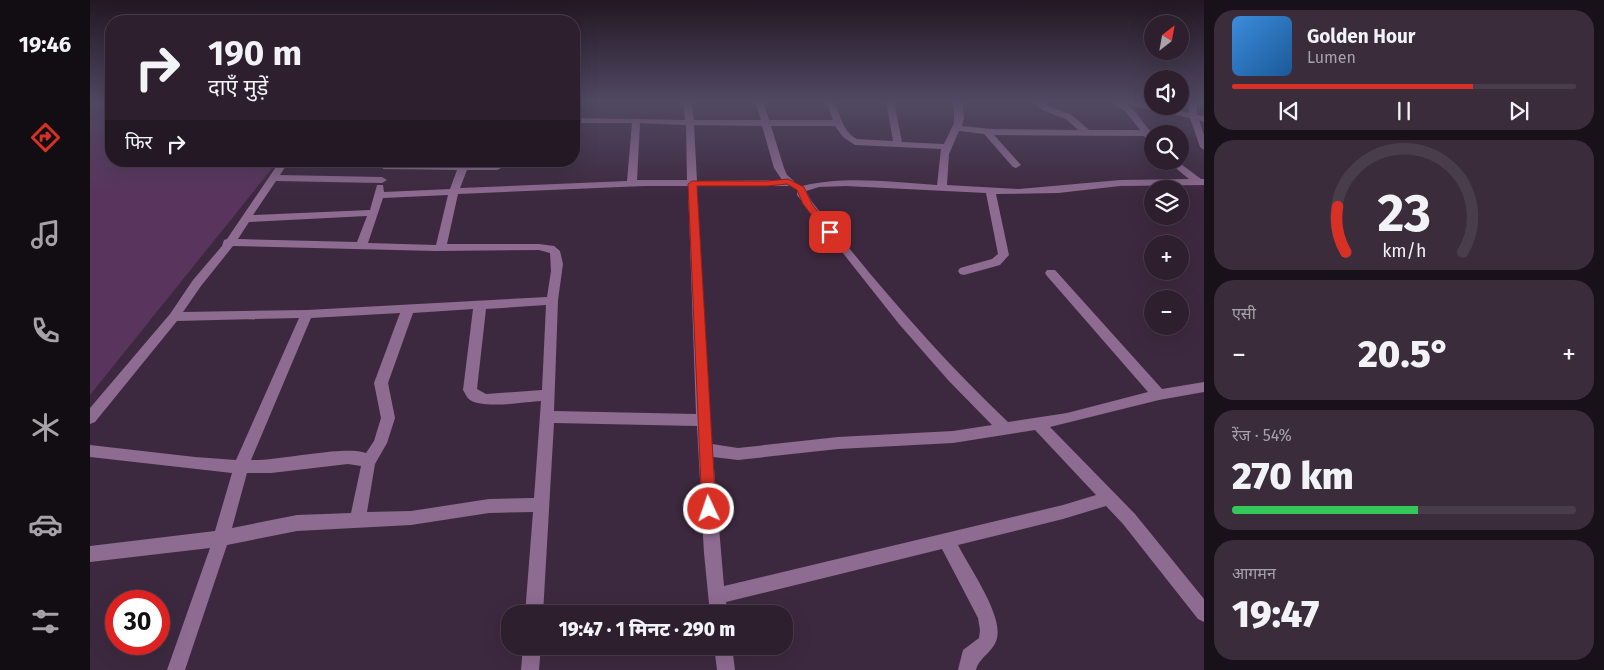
<!DOCTYPE html>
<html lang="hi">
<head>
<meta charset="utf-8">
<style>
	body { margin:0; font-family:"Fira Sans","Noto Sans Devanagari",sans-serif; background:#3a2c3b; color:#f1f3f6; height:100vh; display:flex; flex-direction:column; font-size:19px; white-space:nowrap }
	* { box-sizing:border-box; margin:0 }
	p { font-size:16px; color:#a7a2aa }
	.icon { flex:none; width:28px; height:28px; fill:none; stroke:currentColor; stroke-width:2; stroke-linecap:round; stroke-linejoin:round }
	.map { position:relative; flex:1; overflow:hidden }
	.sheet { display:flex; flex-direction:column; gap:10px; padding:10px; background:#19111a; width:400px }
	.sheet>* { flex:none }
	.guide { position:absolute; left:15px; top:15px; width:475px; height:152px; border-radius:20px; box-shadow:0 5px 20px #0002,0 0 0 1px #493d4b; background:#2e1f2f; color:#f1f3f6; overflow:hidden }
	.needle { width:32px; rotate:31deg }
	.controls { position:absolute; left:1054px; top:15px; display:grid; gap:10px }
	.controls a { display:grid; place-items:center; width:45px; height:45px; border-radius:50%; background:#2e1f2f; box-shadow:0 5px 20px #0002,0 0 0 1px #493d4b; font-size:25px }
	.speed { position:absolute; left:15px; top:590px; display:flex; gap:10px; font-size:25px; font-weight:700; text-align:center }
	.speed>* { display:grid; place-content:center; width:65px; height:65px; border-radius:50%; background:#2e1f2f; box-shadow:0 5px 20px #0002,0 0 0 1px #493d4b; line-height:1 }
	.speed .limit { border:8px solid #d22; background:#fff; color:#111 }
	.pin { position:absolute; display:grid; place-items:center; width:42px; height:42px; color:#fff; margin:-21px; border-radius:10px; box-shadow:0 2px 8px #0006 }
	.me { position:absolute; width:55px; margin:-28px; rotate:357deg; stroke-linejoin:round; filter:drop-shadow(0 0 4px #0008) }
	.turn { display:flex; align-items:center; gap:18px; height:105px; padding:0 20px; font-size:22px }
	.turn .icon { width:65px; height:65px; stroke-width:2.5 }
	.turn b { display:block; font-size:35px; line-height:42px }
	.then { display:flex; align-items:center; height:48px; padding:0 20px; background:#0003; gap:10px; font-size:19px }
	.big { font-size:38px; font-weight:800; line-height:1.1 }
	.sheet .card { flex:1; display:flex; flex-direction:column; justify-content:center; gap:8px; min-width:0; padding:0 18px; border-radius:20px; background:#3a2c3b }
	.sheet .dial { align-items:center; gap:0 }
	.dial svg { height:130px; overflow:visible; fill:none; stroke:#493d4b; stroke-width:7; stroke-linecap:round; text-anchor:middle }
	.dial text { fill:#f1f3f6; stroke:none }
	.song { display:flex; align-items:center; gap:15px }
	.cover { width:60px; height:60px; border-radius:8px; background:linear-gradient(135deg,hsl(210 70% 55%),hsl(210 70% 35%)) }
	.played { height:5px; border-radius:2px; background:linear-gradient(90deg,#d93025 70%,#493d4b 70%) }
	.keys { display:flex; justify-content:space-around; direction:ltr }
	.heat { display:flex; justify-content:space-between; align-items:center; font-size:28px; direction:ltr }
	.charge { height:8px; border-radius:4px; background:linear-gradient(90deg,#34c759 54%,#493d4b 0) }
	.trip { position:absolute; left:411px; top:605px; width:292px; height:50px; border-radius:20px; background:#2e1f2f; box-shadow:0 5px 20px #0002,0 0 0 1px #493d4b; font-weight:800; line-height:50px; text-align:center }
	main { display:flex; flex:1; min-height:0 }
	.tabs { display:flex; flex-direction:column; width:90px; justify-content:space-around; align-items:center; background:#120c13; color:#a7a2aa }
	.tabs .icon { width:35px; height:35px }
	.tabs .selected { color:#d93025 }
	.tabs b { font-size:22px; color:#f1f3f6 }
	.map>svg:first-child { display:block }
	.green { fill:#59345d }
	.lines { fill:none; stroke-linecap:round; stroke-linejoin:round }
	.minor { fill:#8e6b91; fill-rule:evenodd }
	.route { fill:#d93025; stroke:#8d1f18 }
</style>
</head>
<body>
<main>
<nav class="tabs">
<b>19:46</b>
<svg class="icon selected" aria-label="directions" viewBox="0 0 24 24"><path d="M12 3l9 9-9 9-9-9zM9 14v-3h6M13 9l2 2-2 2"/></svg>
<svg class="icon" aria-label="music" viewBox="0 0 24 24"><path d="M9 18V5l10-2v13"/><circle cx="6" cy="18" r="3"/><circle cx="16" cy="16" r="3"/></svg>
<svg class="icon" aria-label="phone" viewBox="0 0 24 24"><path d="M5 4h4l2 5-3 2q2 4 5 5l2-3 5 2v4C11 20 4 13 5 4z"/></svg>
<svg class="icon" aria-label="climate" viewBox="0 0 24 24"><path d="M12 3v18M4 7l16 10M4 17L20 7"/></svg>
<svg class="icon" aria-label="car" viewBox="0 0 24 24"><path d="M5 17H2v-5l4-1 3-4h7l3 4 3 1v5h-3M9 17h6M6 11h13"/><circle cx="7" cy="17" r="2"/><circle cx="17" cy="17" r="2"/></svg>
<svg class="icon" aria-label="filters" viewBox="0 0 24 24"><path d="M4 7h16M4 17h16"/><circle cx="9" cy="7" r="2"/><circle cx="15" cy="17" r="2"/></svg>
</nav>
<div class="map">
<svg width="1114" height="670" viewBox="0 0 1114 670">
	<rect width="100%" height="100%" fill="#3d293f"/>
	<path class="green" d="M0 101H21V161H188L0 395Z"/>
	<g class="lines">
		<g class="minor">
			<path d="M593 101H601L604 120H671L665 101H673L679 120H743L736 101H744C750 115 753 132 767 139L803 141 796 101H804L812 142 854 144 864 123V101H872L874 118 872 126 902 129 988 130 976 119 952 110 945 101H954L958 106 982 115 999 130H1050L1036 112 1024 104V101H1045L1099 113V101H1107V115L1114 116V122L1109 120 1114 135V150L1110 147 1100 118 1035 104 1042 108 1060 131 1062 135V143L1059 142 1054 136 904 135 931 165 926 168 923 167 894 134 869 131 859 154 857 185 929 189 1030 180 1099 179 1077 161H1087L1111 179H1114V185L1030 186 968 193 906 194 919 255 910 265 874 275 870 274 868 271 870 268 902 259 908 254 896 193 756 186 729 187 716 191 722 202C783 279 846 354 918 422L977 413 1058 392 957 276 955 273 957 270H965L1072 389 1114 382V392L1069 400 960 427 1045 514 1114 599V622L1108 619 1033 524 1016 506 973 519 868 545C879 567 913 615 907 638 904 652 889 657 886 670H868L873 650 889 638 890 630 888 618 852 549 636 602 638 614H620L614 553 607 426 464 423 453 614H435L443 512 399 513 321 525 207 531 137 545 95 670H77L120 548 0 562V546L125 531 142 473 0 457V445L105 457 146 460 209 318 87 321 5 422 0 424V408L80 314 103 280 132 246 134 240 137 239 190 161H199L190 175 292 177 297 180 292 183 186 181 163 215 280 210 287 185H293L294 192 360 189 367 170 293 169V165L296 164H406L413 161H426L407 170H377L370 188 537 181 542 123H484V118L595 120ZM550 123 596 125 597 180H547ZM604 125 672 126 684 168 692 180 607 181ZM681 126H745L753 137 765 145 851 149 847 185C801 182 752 175 708 187L707 195 809 324 858 380 902 425 863 431 748 437 648 448 622 444 607 186H705L707 184 697 175 694 168ZM554 186H598L606 414 464 411 468 300 473 264 470 251 464 246 449 244H357L368 194ZM358 195 346 245 278 243 293 198ZM277 216 267 242 148 239 159 222ZM143 246 345 251 449 250 460 253 461 271 457 297 217 310 93 312 111 286ZM456 305 452 390 396 394 387 389 396 309ZM383 309 373 390C375 393 377 398 380 400 394 409 434 402 451 401L444 498 399 499 321 511 277 512 285 464 297 443 305 418 298 383 323 313ZM310 313 284 383 291 418 284 441 276 453C254 445 190 461 161 460L221 318ZM945 430 1006 495 973 505 634 586 623 457 648 460 748 449 863 443ZM258 464 271 466 261 513 207 515 142 528 157 473H181Z"/>
			<path d="M433 646H451L449 670H431Z"/>
			<path d="M624 646H642L645 670H627Z"/>
		</g>
	</g>
	<linearGradient id="sky" x2="0" y2="1"><stop stop-color="#221723"/><stop offset="0.52" stop-color="#514963"/><stop offset="1" stop-color="#514963" stop-opacity="0"/></linearGradient>
	<rect width="1114" height="195" fill="url(#sky)"/>
	<path class="route" d="M698 179 714 187 722 204 744 232 743 234H736L713 204 707 190 697 184 677 186H607L626 509 624 514 619 516 614 514 612 509 598 184 602 181H677Z"/>
</svg>
<div class="controls">
<a><svg class="needle" viewBox="-14 -14 28 28"><path d="M0-13l5 13h-10z" fill="#e53935"/><path d="M0 13l5-13h-10z" fill="#a7a2aa"/></svg></a>
<a><svg class="icon" aria-label="sound" viewBox="0 0 24 24"><path d="M4 9h4l5-4v14l-5-4H4zM17 9q2 3 0 6"/></svg></a>
<a><svg class="icon" aria-label="search" viewBox="0 0 24 24"><circle cx="10" cy="10" r="6"/><path d="M15 15l6 6"/></svg></a>
<a><svg class="icon" aria-label="layers" viewBox="0 0 24 24"><path d="M12 4l9 5-9 5-9-5zM3 14l9 5 9-5"/></svg></a>
<a>+</a>
<a>−</a>
</div>
<div class="speed"><div class="limit">30</div></div>
<div class="pin" style="left:740px;top:232px;background:#d93025"><svg class="icon" aria-label="arrive" viewBox="0 0 24 24"><path d="M6 21V4h12l-3 4 3 4H6"/></svg></div>
<svg class="me" style="left:619px;top:509px" viewBox="-20 -20 40 40"><circle r="17" fill="#d93025" stroke="#fff" stroke-width="3"/><path d="M0-11L8 9 0 5-8 9z" fill="#fff"/></svg>
<div class="trip">19:47 · 1 मिनट · 290 m</div>
<div class="guide">
<div class="turn"><svg class="icon" aria-label="right" viewBox="0 0 24 24"><path d="M7 20v-9h11M14 6l5 5-5 5"/></svg><div><b>190 m</b>दाएँ मुड़ें</div></div>
<div class="then">फिर<svg class="icon" aria-label="right" viewBox="0 0 24 24"><path d="M7 20v-9h11M14 6l5 5-5 5"/></svg></div>
</div>
</div>
<section class="sheet">
<div class="card">
<div class="song"><i class="cover"></i><div><b>Golden Hour</b><p>Lumen</p></div></div>
<div class="played"></div>
<div class="keys"><svg class="icon" aria-label="previous" viewBox="0 0 24 24"><path d="M18 5L8 12l10 7zM5 5v14"/></svg><svg class="icon" aria-label="pause" viewBox="0 0 24 24"><path d="M8 5v14M16 5v14"/></svg><svg class="icon" aria-label="next" viewBox="0 0 24 24"><path d="M6 5l10 7-10 7zM19 5v14"/></svg></div>
</div>
<div class="card dial"><svg viewBox="0 0 100 80">
<path d="M14 69A42 42 0 1 1 86 69"/>
<path d="M14 69A42 42 0 0 1 9 41" stroke="#d93025"/>
<text x="50" y="56" font-size="32" font-weight="700">23</text>
<text x="50" y="72" font-size="11">km/h</text>
</svg></div>
<div class="card"><p>एसी</p>
<div class="heat"><a>−</a><b class="big">20.5°</b><a>+</a></div>
</div>
<div class="card"><p>रेंज · 54%</p><b class="big">270 km</b><div class="charge"></div></div>
<div class="card"><p>आगमन</p><b class="big">19:47</b></div>
</section>
</main>
</body>
</html>
